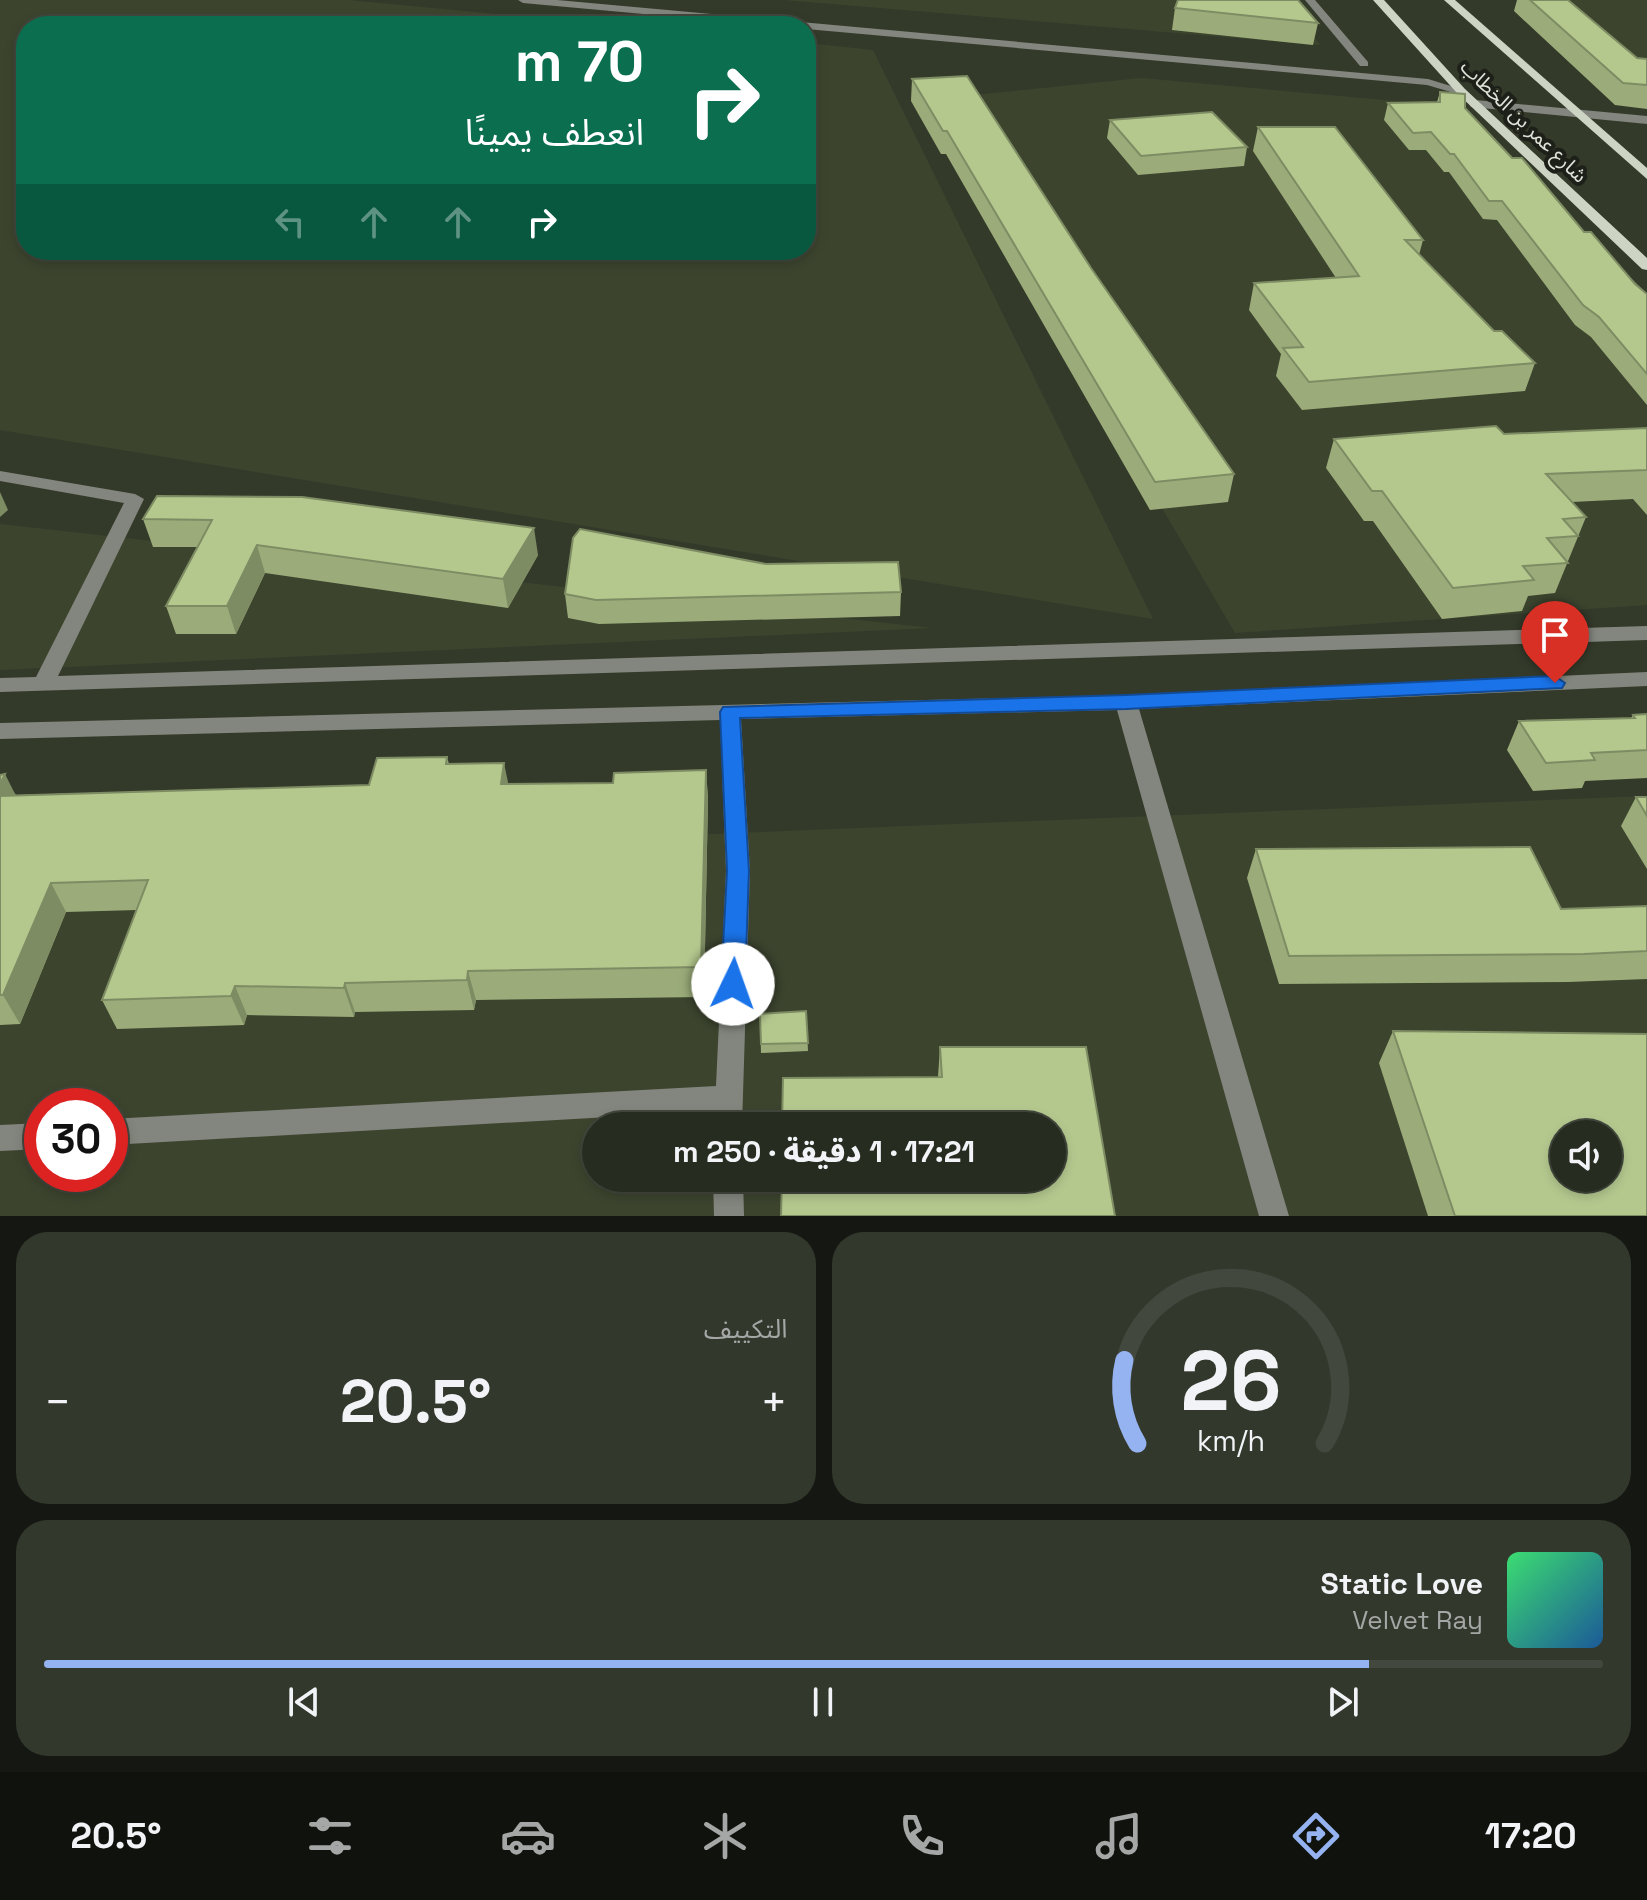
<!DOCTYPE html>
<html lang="ar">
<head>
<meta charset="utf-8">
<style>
	body { margin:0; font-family:"Space Grotesk","Noto Sans Arabic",sans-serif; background:#33382d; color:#f1f3f6; direction:rtl; height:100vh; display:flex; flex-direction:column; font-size:30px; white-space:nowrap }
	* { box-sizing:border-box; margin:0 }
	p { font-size:26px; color:#a4a7a5 }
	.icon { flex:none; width:44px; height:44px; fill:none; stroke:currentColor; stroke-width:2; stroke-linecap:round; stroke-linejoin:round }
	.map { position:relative; height:1216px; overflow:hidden; direction:ltr }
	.side { display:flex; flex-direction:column; gap:16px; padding:16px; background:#151812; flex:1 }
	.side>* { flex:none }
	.guide { position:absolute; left:16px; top:16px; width:800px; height:244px; border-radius:32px; box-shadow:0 4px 12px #0003,0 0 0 2px #43483e; direction:rtl; background:#0b6e4f; color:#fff; overflow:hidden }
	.fabs { position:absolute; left:1550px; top:1120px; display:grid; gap:16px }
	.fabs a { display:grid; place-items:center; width:72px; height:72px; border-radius:50%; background:#272c20; box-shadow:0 4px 12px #0003,0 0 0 2px #43483e; font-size:40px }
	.speed { position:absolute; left:24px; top:1088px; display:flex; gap:16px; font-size:40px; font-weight:700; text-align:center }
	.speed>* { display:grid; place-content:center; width:104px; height:104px; border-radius:50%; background:#272c20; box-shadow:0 4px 12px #0003,0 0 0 2px #43483e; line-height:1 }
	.speed .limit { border:12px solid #d22; background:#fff; color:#111 }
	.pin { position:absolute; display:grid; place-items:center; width:68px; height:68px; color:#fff; margin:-82px -34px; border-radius:50% 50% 50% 0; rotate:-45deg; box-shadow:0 0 8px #0007 }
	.pin .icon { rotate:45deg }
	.me { position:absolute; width:88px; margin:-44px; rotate:3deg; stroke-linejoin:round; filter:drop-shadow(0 0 6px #0008) }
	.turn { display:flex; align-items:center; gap:28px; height:168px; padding:0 40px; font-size:36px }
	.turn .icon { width:104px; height:104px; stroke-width:2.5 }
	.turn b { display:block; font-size:56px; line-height:68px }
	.lanes { display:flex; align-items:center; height:76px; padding:0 40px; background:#0003; justify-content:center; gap:40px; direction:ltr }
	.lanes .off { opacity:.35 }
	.big { font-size:60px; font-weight:800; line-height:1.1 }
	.side .tile { flex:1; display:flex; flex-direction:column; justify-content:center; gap:12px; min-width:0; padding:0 28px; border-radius:32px; background:#33382d }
	.side .dial { align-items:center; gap:0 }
	.dial svg { height:208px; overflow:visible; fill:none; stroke:#43483e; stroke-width:7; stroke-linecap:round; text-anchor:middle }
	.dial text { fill:#f1f3f6; stroke:none }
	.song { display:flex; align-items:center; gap:24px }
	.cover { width:96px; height:96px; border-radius:12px; background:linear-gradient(135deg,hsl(140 70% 55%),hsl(210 70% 35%)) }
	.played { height:8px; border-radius:4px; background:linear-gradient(90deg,#95b2f1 85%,#43483e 85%) }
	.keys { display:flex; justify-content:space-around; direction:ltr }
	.heat { display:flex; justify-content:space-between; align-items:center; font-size:44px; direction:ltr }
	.side .tiles { flex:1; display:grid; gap:16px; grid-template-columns:1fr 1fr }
	.tile:last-child { grid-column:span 2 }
	.trip { position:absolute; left:582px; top:1112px; width:484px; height:80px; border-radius:40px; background:#272c20; box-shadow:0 4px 12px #0003,0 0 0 2px #43483e; font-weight:800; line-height:80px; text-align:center; direction:rtl }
	.tab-bar { display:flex; height:128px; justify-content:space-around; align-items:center; background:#10120d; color:#a4a7a5 }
	.tab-bar .icon { width:56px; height:56px }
	.tab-bar .active { color:#95b2f1 }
	.tab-bar b { font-size:36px; color:#f1f3f6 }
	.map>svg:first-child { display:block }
	.built { fill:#3c442e; fill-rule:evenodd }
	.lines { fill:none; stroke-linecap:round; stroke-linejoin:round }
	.minor { fill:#83867e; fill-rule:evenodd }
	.major { fill:#ced4c3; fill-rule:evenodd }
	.wall { fill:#9bac7a }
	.shaded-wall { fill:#7e8c63 }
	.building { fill:#b4c88e; stroke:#7e8c63; stroke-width:2; fill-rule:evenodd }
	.route { fill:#1a73e8; stroke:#114b97; stroke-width:2 }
	.labels { text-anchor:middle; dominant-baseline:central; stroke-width:8; stroke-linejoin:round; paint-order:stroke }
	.far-street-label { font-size:20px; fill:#dfe3d9; stroke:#1d2019 }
</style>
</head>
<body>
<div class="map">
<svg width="1647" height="1216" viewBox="0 0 1647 1216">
	<rect width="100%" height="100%" fill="#343a2a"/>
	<g class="built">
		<path d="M0 0H348L623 26H26V250H806V43L873 50 1153 619 0 430Z"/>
		<path d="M784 0H1279L1321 45Z"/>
		<path d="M1566 0H1647V66Z"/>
		<path d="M1141 78 1429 104 1647 320V605L1235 633 924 100Z"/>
		<path d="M0 524 932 628 0 670Z"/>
		<path d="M1647 796V1216H0V863ZM42 1106H110V1174H42ZM596 1126H1052V1178H596ZM1564 1134H1608V1178H1564Z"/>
	</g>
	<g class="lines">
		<g class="minor">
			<path d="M518 0H557L1428 79 1467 91 1461 95 1427 85 806 29V26H775L523 3Z"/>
			<path d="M1305 0H1315L1368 62V66H1360Z"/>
			<path d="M1475 100 1647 116V124L1471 107 1469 104Z"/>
			<path d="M0 471 135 494 144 499 58 676 1647 626V640L0 692V678L36 677 124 503 0 481Z"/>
			<path d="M1647 672V686L1139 709 1289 1216H1259L1117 710 741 719 750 871 742 1126H714L715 1111 110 1145V1119L716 1086 726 871 720 720 0 739V723L1126 695Z"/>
			<path d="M42 1123V1149L0 1151V1125Z"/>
			<path d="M713 1178H743L744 1216H714Z"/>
		</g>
		<g class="major">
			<path d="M1373 0H1384L1465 89 1647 258V270L1642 269 1457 93Z"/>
			<path d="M1444 0H1455L1647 168V179Z"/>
		</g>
	</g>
	<g class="wall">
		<path d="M1517 0H1568L1637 58 1647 59V109L1615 105 1514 11Z"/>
		<path d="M1175 8 1318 23 1313 45 1172 30Z"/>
		<path d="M912 79 1091 268 1234 474 1228 502 1150 510 946 154H941L911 101Z"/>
		<path d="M1440 92 1465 108 1584 232 1647 294V405L1591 337 1575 325 1497 220 1483 219 1449 172H1444L1426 150H1409L1384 120 1388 103 1437 102Z"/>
		<path d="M1110 120 1247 147 1244 166 1138 175 1107 138Z"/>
		<path d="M1258 127 1423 240 1419 255 1494 331 1535 363 1525 391 1302 410 1276 376 1281 354 1249 310 1254 283 1336 278 1253 151Z"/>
		<path d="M1647 428V515L1633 499 1572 502 1586 517 1555 593 1528 596 1522 611 1442 619 1373 521H1364L1326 468 1334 439 1504 434Z"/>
		<path d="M157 496 538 555 508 608 265 573 236 634H176L166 606 197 547H153L143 519Z"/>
		<path d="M901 592 900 616 599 624 568 618 565 594Z"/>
		<path d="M1647 714V778L1585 781 1582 788 1533 791 1507 750 1519 721 1631 718 1633 715Z"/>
		<path d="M447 757 449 764 509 784 613 783 706 770 708 799 704 997 476 1000 474 1010 355 1012 354 1017 247 1015 244 1025 117 1029 102 1000 137 910 66 912 20 1024 0 1025V775L16 795 369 785Z"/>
		<path d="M1636 797H1647V869L1621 826Z"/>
		<path d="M1256 849 1561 909 1647 906V979L1568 982 1279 984 1247 878Z"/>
		<path d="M806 1011 808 1051 761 1053 760 1014Z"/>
		<path d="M1393 1031 1647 1216H1428L1379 1063Z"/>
		<path d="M940 1047 1115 1216 938 1077Z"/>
	</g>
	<g class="shaded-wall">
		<path d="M0 492 8 510 0 517Z"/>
		<path d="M534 528 538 555 508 608 503 579Z"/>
		<path d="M257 545 265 573 236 634 227 606Z"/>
		<path d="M504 763 510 792 501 784Z"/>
		<path d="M706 770 708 799 704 997 701 967Z"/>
		<path d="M5 774 20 804 0 808V784Z"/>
		<path d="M51 883 66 912 20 1024 3 995Z"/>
		<path d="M468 971 476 1000 474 1010 467 980Z"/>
		<path d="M345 983 355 1012 354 1017 344 988Z"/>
		<path d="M235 986 247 1015 244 1025 231 996Z"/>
	</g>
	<g class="building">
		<path d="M1178 0H1298L1318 23 1175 8Z"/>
		<path d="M1530 0H1568L1637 58 1647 59V85L1623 83Z"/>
		<path d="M967 76 1091 268 1234 474 1155 482 947 131H943L912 79Z"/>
		<path d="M1440 92 1465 94V108L1512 158H1522L1584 232H1591L1635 284 1647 294V374L1599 317 1583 305 1502 201H1489L1454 154H1450L1431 132 1413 133 1388 103 1440 102Z"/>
		<path d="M1212 112 1247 147 1141 156 1110 120Z"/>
		<path d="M1258 127H1335L1423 240H1405L1494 331H1502L1535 363 1309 382 1283 348 1303 347 1254 283 1359 276Z"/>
		<path d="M1496 426 1504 434 1647 428V470L1546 474 1586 517 1563 519 1578 536 1547 538 1568 563 1523 566 1534 580 1453 588 1382 491H1372L1334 439Z"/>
		<path d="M157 496 302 497 534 528 503 579 257 545 227 606H166L212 520 143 519Z"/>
		<path d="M580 529 766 564 898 562 901 592 596 600 565 594 573 538Z"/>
		<path d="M1647 714V750L1591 753 1595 760 1546 763 1519 721 1635 718 1633 715Z"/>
		<path d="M447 757 446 764 504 763 501 784 613 783 614 773 706 770 701 967 468 971 467 980 345 983 344 988 235 986 231 996 102 1000 148 880 51 883 3 995H0V796L369 785 377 758Z"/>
		<path d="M5 774 0 784V775Z"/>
		<path d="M1636 797H1647V816Z"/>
		<path d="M1530 847 1561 909 1647 906V951L1584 954 1289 956 1256 849Z"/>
		<path d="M806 1011 808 1043 761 1044 760 1014Z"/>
		<path d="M1393 1031 1647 1034V1216H1455ZM1564 1134H1608V1178H1564Z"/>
		<path d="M940 1047H1086L1115 1216H781L782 1178H1052V1126H782L783 1078 942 1077Z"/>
	</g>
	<path class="route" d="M1555 676 1565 683 1562 688 1126 709 740 718 749 871 745 984 741 991 733 994 724 991 721 984 727 871 720 712 723 707 1126 695Z"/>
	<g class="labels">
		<g class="far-street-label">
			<text transform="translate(1524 121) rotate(44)">شارع عمر بن الخطاب</text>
		</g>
	</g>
</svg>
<div class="fabs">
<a><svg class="icon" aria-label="sound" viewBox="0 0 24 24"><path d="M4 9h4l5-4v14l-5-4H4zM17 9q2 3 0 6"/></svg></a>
</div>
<div class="speed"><div class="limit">30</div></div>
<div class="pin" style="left:1555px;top:683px;background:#d93025"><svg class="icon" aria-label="arrive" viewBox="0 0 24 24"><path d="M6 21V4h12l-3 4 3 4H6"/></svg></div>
<svg class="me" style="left:733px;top:984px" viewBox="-20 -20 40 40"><circle r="19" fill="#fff"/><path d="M0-13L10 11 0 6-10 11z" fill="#1a73e8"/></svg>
<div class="trip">17:21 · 1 دقيقة · 250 m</div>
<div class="guide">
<div class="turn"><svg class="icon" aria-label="right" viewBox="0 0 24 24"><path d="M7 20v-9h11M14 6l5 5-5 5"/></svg><div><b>70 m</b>انعطف يمينًا</div></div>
<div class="lanes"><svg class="icon off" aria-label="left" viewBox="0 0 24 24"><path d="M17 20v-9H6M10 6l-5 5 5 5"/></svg><svg class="icon off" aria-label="ahead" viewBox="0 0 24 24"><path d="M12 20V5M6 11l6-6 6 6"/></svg><svg class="icon off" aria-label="ahead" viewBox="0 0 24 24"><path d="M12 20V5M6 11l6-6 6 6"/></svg><svg class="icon" aria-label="right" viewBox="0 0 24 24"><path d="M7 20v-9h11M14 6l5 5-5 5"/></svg></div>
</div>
</div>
<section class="side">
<div class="tiles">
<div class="tile dial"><svg viewBox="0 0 100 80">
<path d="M14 69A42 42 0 1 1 86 69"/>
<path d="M14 69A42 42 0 0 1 9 37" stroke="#95b2f1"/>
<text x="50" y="56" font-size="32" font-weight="700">26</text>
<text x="50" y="72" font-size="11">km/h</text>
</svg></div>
<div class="tile"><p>التكييف</p>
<div class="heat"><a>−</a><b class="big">20.5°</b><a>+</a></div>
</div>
<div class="tile">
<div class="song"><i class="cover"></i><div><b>Static Love</b><p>Velvet Ray</p></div></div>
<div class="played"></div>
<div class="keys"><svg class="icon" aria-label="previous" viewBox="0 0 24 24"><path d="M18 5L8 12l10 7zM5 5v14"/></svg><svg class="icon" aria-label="pause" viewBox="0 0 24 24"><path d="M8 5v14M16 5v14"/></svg><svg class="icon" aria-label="next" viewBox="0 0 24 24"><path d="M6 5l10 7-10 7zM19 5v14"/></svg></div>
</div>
</div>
</section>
<nav class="tab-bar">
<b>17:20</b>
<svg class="icon active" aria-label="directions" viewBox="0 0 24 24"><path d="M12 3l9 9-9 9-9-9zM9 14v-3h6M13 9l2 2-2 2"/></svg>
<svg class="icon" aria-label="music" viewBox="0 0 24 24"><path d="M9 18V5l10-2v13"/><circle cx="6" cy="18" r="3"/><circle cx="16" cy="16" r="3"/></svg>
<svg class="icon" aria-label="phone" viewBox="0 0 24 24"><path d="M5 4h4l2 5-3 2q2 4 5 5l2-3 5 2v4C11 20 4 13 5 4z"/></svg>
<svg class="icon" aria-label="climate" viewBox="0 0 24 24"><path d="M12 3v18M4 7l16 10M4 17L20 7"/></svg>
<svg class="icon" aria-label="car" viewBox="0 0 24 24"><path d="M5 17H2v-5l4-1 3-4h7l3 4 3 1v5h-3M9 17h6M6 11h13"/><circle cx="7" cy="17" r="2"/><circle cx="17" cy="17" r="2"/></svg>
<svg class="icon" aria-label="filters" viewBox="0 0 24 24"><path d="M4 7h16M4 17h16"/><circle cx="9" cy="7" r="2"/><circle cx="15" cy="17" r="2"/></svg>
<b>20.5°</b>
</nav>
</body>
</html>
